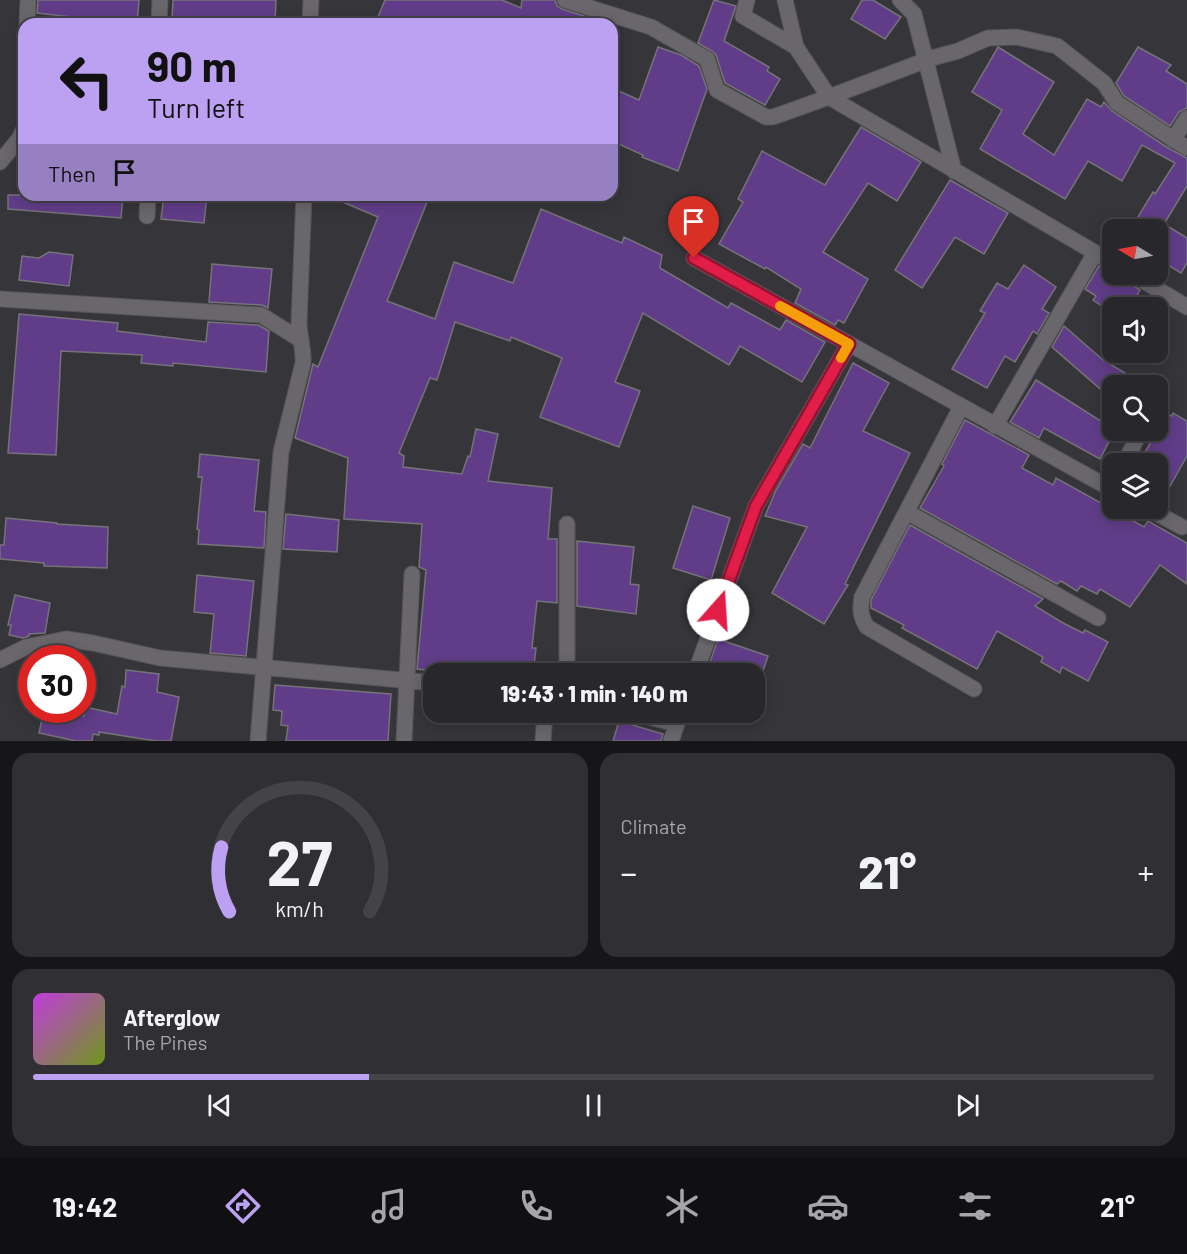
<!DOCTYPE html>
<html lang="en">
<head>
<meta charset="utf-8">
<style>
	body { margin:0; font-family:Barlow,sans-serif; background:#303034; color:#f1f3f6; height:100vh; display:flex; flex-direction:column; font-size:22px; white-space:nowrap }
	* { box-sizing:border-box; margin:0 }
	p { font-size:20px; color:#a5a6a9 }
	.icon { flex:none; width:33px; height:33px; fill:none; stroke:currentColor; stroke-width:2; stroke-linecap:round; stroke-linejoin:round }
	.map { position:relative; height:741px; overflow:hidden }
	.sheet { display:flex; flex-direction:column; gap:12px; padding:12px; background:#161618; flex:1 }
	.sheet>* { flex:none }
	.guide { position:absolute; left:18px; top:18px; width:600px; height:183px; border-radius:18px; box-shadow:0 3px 15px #0003,0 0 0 2px #444448; background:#bca0f2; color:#111; overflow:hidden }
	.needle { width:39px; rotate:280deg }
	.buttons { position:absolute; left:1102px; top:219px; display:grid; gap:12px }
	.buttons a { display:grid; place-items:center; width:66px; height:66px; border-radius:12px; background:#28282c; box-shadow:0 3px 15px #0003,0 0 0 2px #444448; font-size:30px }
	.speed { position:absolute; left:18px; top:645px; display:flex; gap:12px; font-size:30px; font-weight:700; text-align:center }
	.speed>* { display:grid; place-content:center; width:78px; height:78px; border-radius:50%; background:#28282c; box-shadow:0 3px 15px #0003,0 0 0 2px #444448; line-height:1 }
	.speed .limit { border:9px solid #d22; background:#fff; color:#111 }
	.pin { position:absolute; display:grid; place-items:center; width:51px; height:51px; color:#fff; margin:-62px -26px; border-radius:50% 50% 50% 0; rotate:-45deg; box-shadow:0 0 6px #0007 }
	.pin .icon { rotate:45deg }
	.me { position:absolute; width:66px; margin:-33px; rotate:19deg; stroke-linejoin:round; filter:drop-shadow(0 0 4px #0008) }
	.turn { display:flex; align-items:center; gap:21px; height:126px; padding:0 30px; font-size:27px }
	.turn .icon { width:78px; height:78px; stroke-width:2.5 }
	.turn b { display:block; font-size:42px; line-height:51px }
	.then { display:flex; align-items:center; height:57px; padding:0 30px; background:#0003; gap:12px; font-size:22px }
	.big { font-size:45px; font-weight:800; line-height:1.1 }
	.sheet .card { flex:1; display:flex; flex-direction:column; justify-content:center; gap:9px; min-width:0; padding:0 21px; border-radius:18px; background:#303034 }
	.sheet .dial { align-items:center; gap:0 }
	.dial svg { height:156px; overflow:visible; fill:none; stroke:#444448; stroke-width:7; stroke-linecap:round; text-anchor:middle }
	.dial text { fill:#f1f3f6; stroke:none }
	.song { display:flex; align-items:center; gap:18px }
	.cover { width:72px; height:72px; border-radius:9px; background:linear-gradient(135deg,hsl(290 70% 55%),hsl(80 70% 35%)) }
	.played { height:6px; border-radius:3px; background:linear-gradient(90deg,#bca0f2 30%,#444448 30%) }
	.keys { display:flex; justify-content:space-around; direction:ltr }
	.heat { display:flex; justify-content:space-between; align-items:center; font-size:33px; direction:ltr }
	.sheet .tiles { flex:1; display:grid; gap:12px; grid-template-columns:1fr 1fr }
	.card:last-child { grid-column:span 2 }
	.trip { position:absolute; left:423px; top:663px; width:342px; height:60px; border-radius:18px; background:#28282c; box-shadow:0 3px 15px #0003,0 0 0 2px #444448; font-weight:800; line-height:60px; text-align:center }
	.tabs { display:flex; height:96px; justify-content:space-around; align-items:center; background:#101012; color:#a5a6a9 }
	.tabs .icon { width:42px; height:42px }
	.tabs .selected { color:#bca0f2 }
	.tabs b { font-size:27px; color:#f1f3f6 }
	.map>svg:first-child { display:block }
	.building { fill:#613d89; stroke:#757378; stroke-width:1.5 }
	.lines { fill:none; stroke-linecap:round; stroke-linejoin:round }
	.street-casing { stroke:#555458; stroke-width:17 }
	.street { stroke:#69676c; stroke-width:15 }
	.route-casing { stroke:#92132f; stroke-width:15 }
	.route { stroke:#e11d48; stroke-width:10 }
	.slow { stroke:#f59e0b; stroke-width:10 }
</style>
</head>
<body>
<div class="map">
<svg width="1187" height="741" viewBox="0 0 1187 741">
	<rect width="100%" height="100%" fill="#36353a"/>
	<g class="building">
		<path d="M38 0H139L137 24H88L89 19 37 13Z"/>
		<path d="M173 0H276L275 24 172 19Z"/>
		<path d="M385 0H502L521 8 522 0H555L557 6 562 9 603 22 602 24H375Z"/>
		<path d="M714 0 736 6 724 41 769 67 767 71 780 79 765 105 725 83 716 55 712 51 698 43Z"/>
		<path d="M862 0H873L901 17 885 39 851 19Z"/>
		<path d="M658 47 681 55 699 66 707 89 678 171 642 157 643 155 612 141V88L639 100Z"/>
		<path d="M998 47 1054 82 1023 134 1054 155 1087 99 1101 107 1104 102 1112 111 1168 148 1187 158V186L1164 224 1187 238V263L1181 273 1158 259V230H1130L1153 192 1155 194 1175 163 1142 145 1122 181 1088 161 1065 199 980 149 1002 110 972 92Z"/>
		<path d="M1138 47 1171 65 1166 71 1187 84V108L1179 112 1170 126 1124 96 1116 83Z"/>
		<path d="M861 127 921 162 897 201 868 183 823 252 868 279 844 323 838 320 835 325 795 303 801 289 766 267 765 269 719 244 743 202 738 199 762 151 825 185Z"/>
		<path d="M950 180 1008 213 984 254 955 237 922 288 895 270Z"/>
		<path d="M8 195H123L121 218 8 209Z"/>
		<path d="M164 195H207L204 223 161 219Z"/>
		<path d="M326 195H430L387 301 435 319 454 262 513 283 541 209 622 243 624 237 662 255 660 268 728 308 731 303 780 330 786 320 825 342 802 382 740 346 729 365 643 313 615 382 640 391 619 447 540 417 562 358 511 337 510 341 455 322 437 380 430 378 399 453 404 456 403 467 462 474 468 456 470 457 476 429 498 434 488 481 552 488 548 539H557V603L537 601 532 648H536L533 674H465L417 669 426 570 419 567 422 524 344 519 348 458 295 438 313 364 318 367 378 217Z"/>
		<path d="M49 252 73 255 69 286 19 280 22 256 39 258Z"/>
		<path d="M212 264 272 269 268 308 262 305 209 302Z"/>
		<path d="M1024 265 1056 287 1042 309 1049 313 1037 334 1033 331 1015 362 1005 356 987 388 952 369 985 313 980 311 997 283 1008 289Z"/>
		<path d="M1099 266 1113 273V274H1122L1127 282 1140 290 1130 308H1105L1093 300 1096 296 1085 289Z"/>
		<path d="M19 314 118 323 117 331 206 342 208 322 258 325 269 331 266 372 173 363V366L141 363 142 355 61 351 56 455 8 453Z"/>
		<path d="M1064 326 1103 360 1147 386H1113V400L1052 347Z"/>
		<path d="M853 363 889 383 863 431 910 453 845 584 848 585 824 624 772 593 807 527 765 516 776 490 803 444 810 448Z"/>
		<path d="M1036 380 1115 430 1100 459 1044 428 1039 438 1010 422Z"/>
		<path d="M1164 412 1172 416 1173 413 1187 421V456L1160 504 1158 503V464H1138L1158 430V424Z"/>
		<path d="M965 420 1029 455 1022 468 1053 485 1056 478 1144 527 1148 521 1187 543V584L1160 565 1130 607 1100 589 1097 594 1081 586 1077 591 1061 581 1057 584 920 508 944 466 942 464Z"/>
		<path d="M200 454 259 460 254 511 266 512 264 548 198 544 199 530 197 529 202 477H198Z"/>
		<path d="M693 506 730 518 711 580 673 568Z"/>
		<path d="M286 514 339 520 337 552 283 549Z"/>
		<path d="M6 518 57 523V524L108 527 107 568 44 566V563L0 559V545H4Z"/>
		<path d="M910 525 1043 599 1035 606 1063 623 1083 633 1085 630 1108 642 1088 681 1062 667 1060 673 1041 662 1043 657 997 631 977 669 902 628 904 625 871 608V600Z"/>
		<path d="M577 541 634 547 630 584 639 585 636 614 577 606Z"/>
		<path d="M197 575 254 581 246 656 210 653 214 614 194 612Z"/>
		<path d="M15 595 50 603 45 633 29 634V636L23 638 9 635 11 625H8Z"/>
		<path d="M718 639 768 656 762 674H736L709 665Z"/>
		<path d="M126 670 159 674 157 692 179 697 171 741H156L99 732V735L93 734 92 741H76L39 733 44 710 84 716 85 707 117 714 122 686 125 687Z"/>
		<path d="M275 685 391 694 388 741H286L288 726 281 725 282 711 273 710Z"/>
		<path d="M619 721 663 734 661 741H613Z"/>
	</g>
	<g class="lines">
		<defs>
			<g id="street">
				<path d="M565 0 651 27 707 59 717 90 766 117H773L829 97 1113 263"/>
				<path d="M747 0 743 16 796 47"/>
				<path d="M785 0 796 47 829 97 932 58 958 51 988 38 1017 37 1057 46 1104 83 1117 103 1187 148"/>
				<path d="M900 0 914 14 954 171"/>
				<path d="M27 24 28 0"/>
				<path d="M159 24 160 0"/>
				<path d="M310 24 311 0"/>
				<path d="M1173 140 1187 118"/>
				<path d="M0 162 19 139 24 129"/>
				<path d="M147 216 148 195"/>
				<path d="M694 258 1113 490"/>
				<path d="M1132 274 1187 307"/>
				<path d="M0 299 261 315 301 340"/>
				<path d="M961 407 862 597C860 609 860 616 867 627L974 689"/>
				<path d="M995 426 1095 253"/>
				<path d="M1124 464 1141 430"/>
				<path d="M1147 508 1182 527"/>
				<path d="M907 512 1098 618"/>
				<path d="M567 524V674"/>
				<path d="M0 660 26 647 66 639 93 643 160 658 434 683"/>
				<path d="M695 674 756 506 849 344"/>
				<path d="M629 712 677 724"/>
				<path d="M258 741 281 452 303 363C304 349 299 336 299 322L304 195"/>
				<path d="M404 741 412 574"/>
				<path d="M543 741 545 712"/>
				<path d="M671 741 681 712"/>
			</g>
		</defs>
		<use href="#street" class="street-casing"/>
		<use href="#street" class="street"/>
	</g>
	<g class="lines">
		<defs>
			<path id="route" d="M694 258 849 344 756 506 718 610"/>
		</defs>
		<use href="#route" class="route-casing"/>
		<use href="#route" class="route"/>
		<path class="slow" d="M780 306 849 344 841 358"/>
	</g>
</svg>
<div class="buttons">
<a><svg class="needle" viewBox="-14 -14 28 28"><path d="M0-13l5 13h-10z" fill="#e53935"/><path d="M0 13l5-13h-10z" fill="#a5a6a9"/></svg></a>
<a><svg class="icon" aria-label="sound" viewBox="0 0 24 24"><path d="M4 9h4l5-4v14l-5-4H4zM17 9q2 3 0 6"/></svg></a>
<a><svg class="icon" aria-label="search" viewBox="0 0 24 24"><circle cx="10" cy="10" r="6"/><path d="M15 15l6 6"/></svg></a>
<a><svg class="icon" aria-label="layers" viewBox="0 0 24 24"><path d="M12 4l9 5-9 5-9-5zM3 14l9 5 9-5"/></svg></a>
</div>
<div class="speed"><div class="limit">30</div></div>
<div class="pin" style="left:694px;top:258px;background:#d93025"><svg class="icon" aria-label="arrive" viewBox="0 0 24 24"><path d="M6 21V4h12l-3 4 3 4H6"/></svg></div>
<svg class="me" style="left:718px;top:610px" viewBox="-20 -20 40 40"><circle r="19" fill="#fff"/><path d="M0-13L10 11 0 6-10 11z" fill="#e11d48"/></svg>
<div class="trip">19:43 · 1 min · 140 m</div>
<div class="guide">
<div class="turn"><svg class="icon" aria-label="left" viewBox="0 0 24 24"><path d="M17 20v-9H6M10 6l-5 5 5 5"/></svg><div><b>90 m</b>Turn left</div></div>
<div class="then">Then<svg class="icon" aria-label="arrive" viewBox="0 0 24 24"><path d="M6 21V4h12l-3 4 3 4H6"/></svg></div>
</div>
</div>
<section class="sheet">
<div class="tiles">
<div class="card dial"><svg viewBox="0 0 100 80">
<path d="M14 69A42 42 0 1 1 86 69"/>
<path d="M14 69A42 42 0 0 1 10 36" stroke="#bca0f2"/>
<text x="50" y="56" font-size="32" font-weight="700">27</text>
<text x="50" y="72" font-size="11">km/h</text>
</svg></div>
<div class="card"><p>Climate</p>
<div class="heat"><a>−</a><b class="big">21°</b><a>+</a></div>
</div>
<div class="card">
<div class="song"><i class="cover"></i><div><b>Afterglow</b><p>The Pines</p></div></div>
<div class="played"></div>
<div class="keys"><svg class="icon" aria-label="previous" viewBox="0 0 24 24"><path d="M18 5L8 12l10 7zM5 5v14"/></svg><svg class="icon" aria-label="pause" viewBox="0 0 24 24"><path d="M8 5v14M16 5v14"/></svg><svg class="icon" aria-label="next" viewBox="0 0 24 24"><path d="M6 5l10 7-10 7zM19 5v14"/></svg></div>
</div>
</div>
</section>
<nav class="tabs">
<b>19:42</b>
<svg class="icon selected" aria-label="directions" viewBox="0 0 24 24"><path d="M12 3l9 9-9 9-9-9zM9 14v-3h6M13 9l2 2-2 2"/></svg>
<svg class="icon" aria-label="music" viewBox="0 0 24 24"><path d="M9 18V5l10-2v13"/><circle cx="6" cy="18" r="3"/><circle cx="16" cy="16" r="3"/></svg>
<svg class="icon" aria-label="phone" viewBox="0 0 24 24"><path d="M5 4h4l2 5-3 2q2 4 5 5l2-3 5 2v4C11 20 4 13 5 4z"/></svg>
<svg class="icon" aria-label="climate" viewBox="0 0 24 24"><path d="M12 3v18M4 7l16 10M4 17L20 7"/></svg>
<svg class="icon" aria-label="car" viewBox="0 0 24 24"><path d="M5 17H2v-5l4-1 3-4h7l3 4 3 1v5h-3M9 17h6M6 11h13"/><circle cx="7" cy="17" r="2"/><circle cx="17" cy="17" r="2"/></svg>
<svg class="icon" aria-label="filters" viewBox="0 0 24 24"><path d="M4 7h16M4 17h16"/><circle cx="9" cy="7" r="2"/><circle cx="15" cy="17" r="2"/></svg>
<b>21°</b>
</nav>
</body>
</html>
